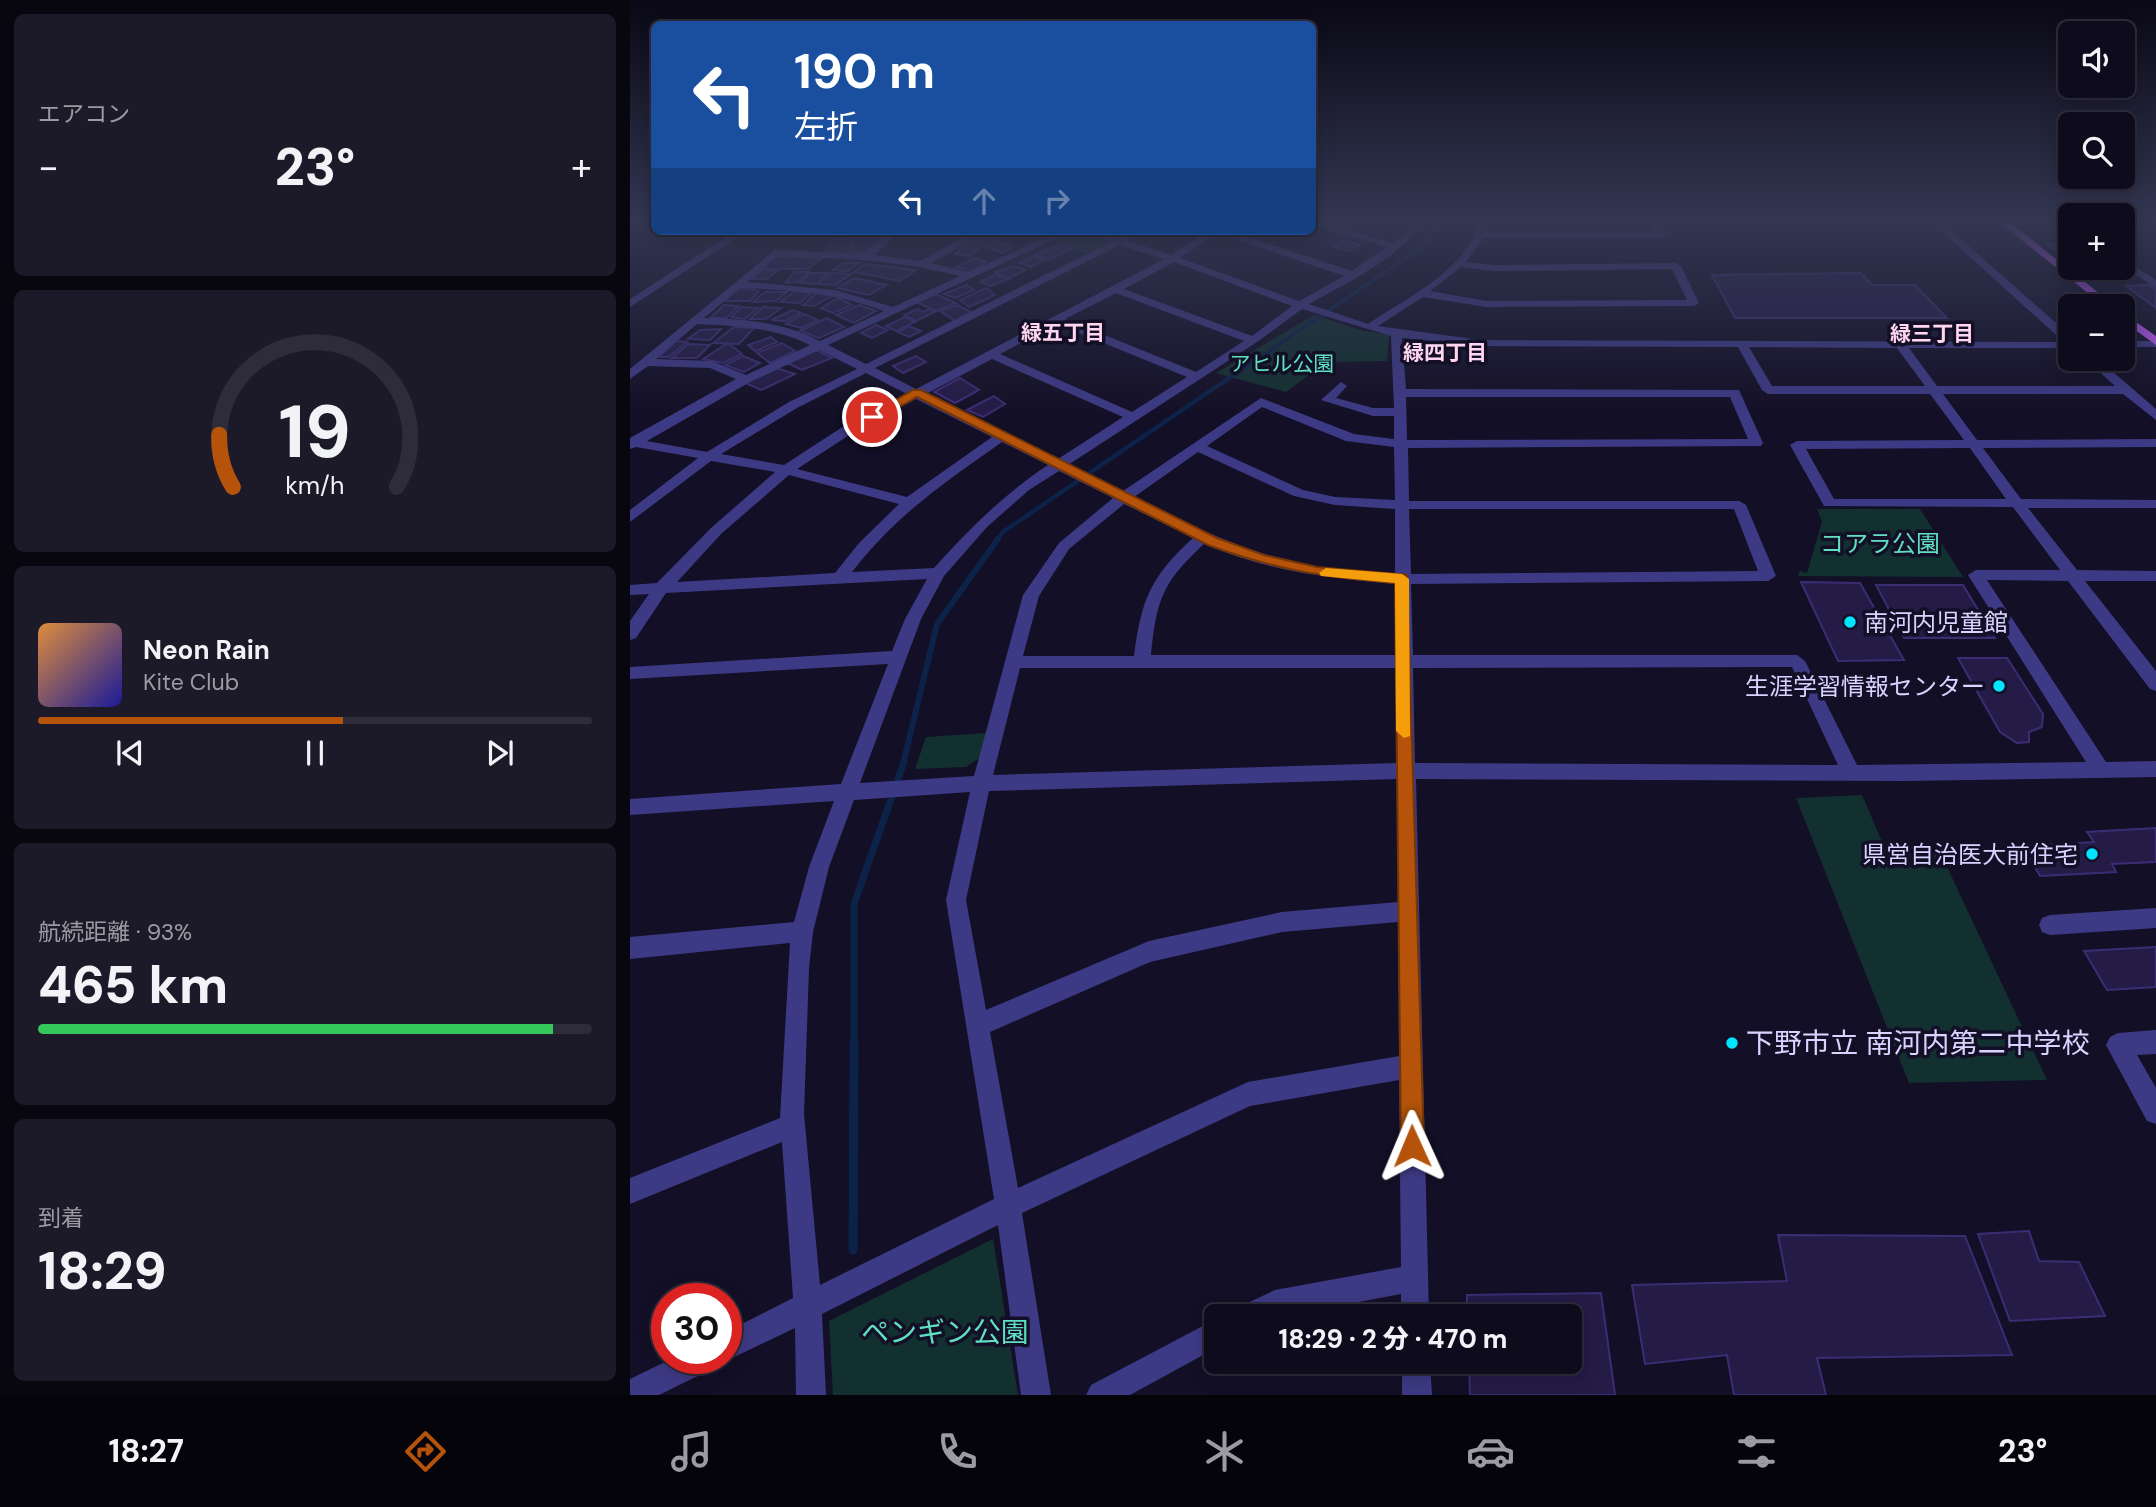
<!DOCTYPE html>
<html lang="ja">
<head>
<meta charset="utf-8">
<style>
	body { margin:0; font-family:"DM Sans","Noto Sans JP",sans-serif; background:#1c1929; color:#f1f3f6; height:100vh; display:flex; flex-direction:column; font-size:26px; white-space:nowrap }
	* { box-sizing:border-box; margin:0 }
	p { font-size:23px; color:#9b9ba3 }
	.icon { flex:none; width:38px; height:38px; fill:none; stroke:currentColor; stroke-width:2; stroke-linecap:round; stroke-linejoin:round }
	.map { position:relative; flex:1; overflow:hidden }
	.side { display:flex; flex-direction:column; gap:14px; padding:14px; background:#08060f; width:630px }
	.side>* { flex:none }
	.guide { position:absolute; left:21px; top:21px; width:665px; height:214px; border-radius:10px; box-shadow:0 4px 18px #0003,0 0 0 2px #2e2b3b; background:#1a4fa0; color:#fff; overflow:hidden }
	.buttons { position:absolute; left:1428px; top:21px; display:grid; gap:14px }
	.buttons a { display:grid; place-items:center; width:77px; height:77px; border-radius:10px; background:#0e0b1c; box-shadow:0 4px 18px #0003,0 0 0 2px #2e2b3b; font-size:35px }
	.speed { position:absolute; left:21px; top:1283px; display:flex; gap:14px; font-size:35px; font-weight:700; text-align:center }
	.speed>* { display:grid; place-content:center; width:91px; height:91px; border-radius:50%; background:#0e0b1c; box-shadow:0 4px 18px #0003,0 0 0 2px #2e2b3b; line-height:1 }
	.speed .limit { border:10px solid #d22; background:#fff; color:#111 }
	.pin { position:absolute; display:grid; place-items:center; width:60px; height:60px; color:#fff; margin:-30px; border:4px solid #fff; border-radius:50%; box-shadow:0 2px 7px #0007 }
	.me { position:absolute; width:77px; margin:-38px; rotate:359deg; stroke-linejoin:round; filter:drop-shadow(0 0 5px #0008) }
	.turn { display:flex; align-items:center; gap:24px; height:147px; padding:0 28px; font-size:32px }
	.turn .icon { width:91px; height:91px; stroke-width:2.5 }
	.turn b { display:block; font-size:49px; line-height:60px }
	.lanes { display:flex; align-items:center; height:66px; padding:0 28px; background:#0003; justify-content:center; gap:35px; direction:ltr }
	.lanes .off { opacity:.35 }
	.big { font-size:52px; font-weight:800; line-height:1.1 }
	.side .card { flex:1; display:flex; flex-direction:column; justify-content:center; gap:10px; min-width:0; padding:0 24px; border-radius:10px; background:#1c1929 }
	.side .dial { align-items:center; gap:0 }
	.dial svg { height:182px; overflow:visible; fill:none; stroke:#2e2b3b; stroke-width:7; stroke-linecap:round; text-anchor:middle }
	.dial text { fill:#f1f3f6; stroke:none }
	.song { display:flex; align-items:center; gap:21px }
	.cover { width:84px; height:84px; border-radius:10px; background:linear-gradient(135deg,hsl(30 70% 55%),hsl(240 70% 35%)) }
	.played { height:7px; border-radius:4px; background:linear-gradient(90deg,#b45309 55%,#2e2b3b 55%) }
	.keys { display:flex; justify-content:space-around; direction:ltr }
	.heat { display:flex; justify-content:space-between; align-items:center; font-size:38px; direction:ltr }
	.charge { height:10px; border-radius:5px; background:linear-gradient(90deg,#34c759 93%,#2e2b3b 0) }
	.trip { position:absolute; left:574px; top:1304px; width:378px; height:70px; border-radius:10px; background:#0e0b1c; box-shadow:0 4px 18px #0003,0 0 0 2px #2e2b3b; font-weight:800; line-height:70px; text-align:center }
	.tabs { display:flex; height:112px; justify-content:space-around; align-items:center; background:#06040b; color:#9b9ba3 }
	.tabs .icon { width:49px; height:49px }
	.tabs .active { color:#b45309 }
	.tabs b { font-size:32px; color:#f1f3f6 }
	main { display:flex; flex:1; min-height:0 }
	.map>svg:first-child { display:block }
	.green { fill:#12302f }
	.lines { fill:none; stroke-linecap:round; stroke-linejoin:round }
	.stream-far4 { stroke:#0c2248; stroke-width:3.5 }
	.stream-far3 { stroke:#0c2248; stroke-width:4.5 }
	.stream-far2 { stroke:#0c2248; stroke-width:6 }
	.stream-far1 { stroke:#0c2248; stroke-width:7 }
	.stream { stroke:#0c2248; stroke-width:9 }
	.building { fill:#241b47; stroke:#3b2d73; stroke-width:2 }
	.minor { fill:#3d3a85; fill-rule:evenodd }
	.major { fill:#c25bff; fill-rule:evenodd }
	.route { fill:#b45309; stroke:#753606; stroke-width:2 }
	.slow { fill:#f59e0b }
	.poi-dot { fill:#00e5ff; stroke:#130f26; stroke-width:2.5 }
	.labels { text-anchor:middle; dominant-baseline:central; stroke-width:7; stroke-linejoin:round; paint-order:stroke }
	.far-neighbourhood-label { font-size:21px; font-weight:bold; fill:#ffd6f0; stroke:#130f26 }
	.far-park-label { font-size:21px; fill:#5fe0c0; stroke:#130f26 }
	.park-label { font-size:24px; fill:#5fe0c0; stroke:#130f26 }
	.poi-label { font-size:24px; fill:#d9d4ff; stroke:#130f26; text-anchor:end }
	.near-poi-label { font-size:28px; fill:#d9d4ff; stroke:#130f26; text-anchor:start }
	.near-park-label { font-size:28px; fill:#5fe0c0; stroke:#130f26 }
</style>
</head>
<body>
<main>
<section class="side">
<div class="card"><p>エアコン</p>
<div class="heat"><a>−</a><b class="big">23°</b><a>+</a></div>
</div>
<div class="card dial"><svg viewBox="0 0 100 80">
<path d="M14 69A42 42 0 1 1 86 69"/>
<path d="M14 69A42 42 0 0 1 8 46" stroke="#b45309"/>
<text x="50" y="56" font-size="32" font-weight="700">19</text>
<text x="50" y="72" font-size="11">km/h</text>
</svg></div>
<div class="card">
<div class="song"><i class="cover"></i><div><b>Neon Rain</b><p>Kite Club</p></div></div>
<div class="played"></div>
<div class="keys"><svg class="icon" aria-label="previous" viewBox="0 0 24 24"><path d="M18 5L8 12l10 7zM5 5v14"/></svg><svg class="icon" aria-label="pause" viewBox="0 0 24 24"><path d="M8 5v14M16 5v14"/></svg><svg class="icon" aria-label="next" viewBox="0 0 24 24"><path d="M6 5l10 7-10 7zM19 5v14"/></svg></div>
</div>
<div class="card"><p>航続距離 · 93%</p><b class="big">465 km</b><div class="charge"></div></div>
<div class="card"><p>到着</p><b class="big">18:29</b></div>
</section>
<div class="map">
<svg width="1526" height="1395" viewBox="0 0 1526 1395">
	<rect width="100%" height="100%" fill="#130f26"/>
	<g class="green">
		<path d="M444 233 476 241V244L457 254 422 241Z"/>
		<path d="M684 315 730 330 759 335 757 361 696 362 656 392 586 373Z"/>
		<path d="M1187 509H1290L1333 577 1168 576 1170 571 1177 573 1192 522Z"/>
		<path d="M357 733 351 757 336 767 285 769 296 737Z"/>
		<path d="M1232 795 1257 853 1311 854 1417 1080 1279 1083 1166 798Z"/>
		<path d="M363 1239 388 1395H203L199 1321Z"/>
	</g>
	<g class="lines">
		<path class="stream-far4" d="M622 363 796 244 810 220"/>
		<path class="stream-far3" d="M367 540 373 532 624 361"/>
		<path class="stream-far2" d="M273 764 307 624 368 539"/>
		<path class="stream-far1" d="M224 1044V904L274 762"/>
		<path class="stream" d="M223 1250 224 1042"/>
	</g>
	<g class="building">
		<path d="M1430 223 1440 230V237H1431L1412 224Z"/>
		<path d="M232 231H258L250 237H225Z"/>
		<path d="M350 233 373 234 368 240H342Z"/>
		<path d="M230 238 250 239 236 253 218 252Z"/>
		<path d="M205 239H224L218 254 192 253Z"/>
		<path d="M342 241 356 243 340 256 325 254Z"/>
		<path d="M715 241 729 245 718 251 703 246Z"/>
		<path d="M371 242 383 247 373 253 355 246Z"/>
		<path d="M1439 243 1440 250 1427 251 1417 244Z"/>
		<path d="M429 244 441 249 418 260 405 255Z"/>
		<path d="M146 256 192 258 178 269H131Z"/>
		<path d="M404 256 415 260 401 267 390 263Z"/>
		<path d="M346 258 356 262 342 271 326 267Z"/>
		<path d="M213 263H229L218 271 203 270Z"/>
		<path d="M235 264 286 270 270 281 224 272Z"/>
		<path d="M384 266 395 270 380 278 365 272Z"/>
		<path d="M1493 266 1505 275 1486 276 1474 268Z"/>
		<path d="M132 270 147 271 137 279H122Z"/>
		<path d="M164 272H179L168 282 155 283Z"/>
		<path d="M181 273H198L187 284 170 283Z"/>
		<path d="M202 273 221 274 205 285 187 284Z"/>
		<path d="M1231 273 1242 285H1285L1317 318H1105L1082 275Z"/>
		<path d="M366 274 378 279 361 286 350 282Z"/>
		<path d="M224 278 256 285 239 295 207 288Z"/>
		<path d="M337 285 344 290 325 298 314 294Z"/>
		<path d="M1519 285 1526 290V308L1496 286Z"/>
		<path d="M110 288 129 291 120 301H93Z"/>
		<path d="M356 288 365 295 339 307 330 300Z"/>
		<path d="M165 291 181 293 170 303 150 302Z"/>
		<path d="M135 292H157L146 301 123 302Z"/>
		<path d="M187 293 205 294 184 306 173 305Z"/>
		<path d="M305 294 326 303 306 311 286 302Z"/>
		<path d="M208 298 222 305 203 313 191 308Z"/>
		<path d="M94 305 109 306 96 318H80Z"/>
		<path d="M229 305 246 311 224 323 206 315Z"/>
		<path d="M327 305 345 314 327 322 310 311Z"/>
		<path d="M112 307 128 308 115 319 101 317Z"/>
		<path d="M133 307 151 308 136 319H120Z"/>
		<path d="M287 309 293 312 299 309 305 312 286 321 274 315Z"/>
		<path d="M163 310 171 313 156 321 141 320Z"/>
		<path d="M174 314 188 320 171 328 156 324Z"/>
		<path d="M275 317 285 322 266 331 256 326Z"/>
		<path d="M197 318 214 327 189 338 170 331Z"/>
		<path d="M246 325 258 330 242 338 231 333Z"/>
		<path d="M279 326 291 331 279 337 268 332Z"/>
		<path d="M104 327 124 328 109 344 83 343Z"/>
		<path d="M91 329 80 340 58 339 70 330Z"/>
		<path d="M141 337 147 342 125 351 118 345Z"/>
		<path d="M46 341 57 342 39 357H29Z"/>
		<path d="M98 343 112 354 93 363 73 359Z"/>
		<path d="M152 343 165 351 140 363 127 353Z"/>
		<path d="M58 344 80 345 67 358H42Z"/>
		<path d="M186 350 202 358 172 370 155 362Z"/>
		<path d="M113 356 130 363 114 372 95 365Z"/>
		<path d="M286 356 296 362 273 373 263 366Z"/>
		<path d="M146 368 165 374 131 390 113 382Z"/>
		<path d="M330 378 349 390 325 403 304 392Z"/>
		<path d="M364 396 375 404 353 417 337 410Z"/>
		<path d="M1171 582 1230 583 1274 660 1208 661Z"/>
		<path d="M1246 585H1333L1365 638H1274Z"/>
		<path d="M1328 658H1377L1413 714 1412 727 1399 732V742L1387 743 1370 732Z"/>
		<path d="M1526 828V862L1482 864 1486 872 1410 876 1393 846 1464 842 1457 832Z"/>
		<path d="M1526 947V987L1477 990 1454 951Z"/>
		<path d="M1399 1231 1409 1261 1449 1262 1475 1316 1380 1321 1348 1234Z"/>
		<path d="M1148 1235 1335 1236 1382 1355 1187 1358 1196 1395H1104L1097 1355 1015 1364 1002 1285 1157 1281Z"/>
		<path d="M971 1293 985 1395H840L839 1362H940V1316H837V1295Z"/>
	</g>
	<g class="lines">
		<g class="minor">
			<path d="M682 220 763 243 775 234 784 220H793C770 259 718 282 679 304L738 324C778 297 837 270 850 220H860L857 232H1025L1019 220H1029L1036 235 1031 238H854L836 262 863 265 1046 263 1051 266 1069 303 1064 306 857 307 793 297 748 326 850 340 1434 342 1299 220H1309L1440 335V348H1279L1307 386H1485L1455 359H1468L1526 409V420L1493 394H1313L1347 440 1526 439V447L1353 448 1391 499 1526 500V508H1398L1447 570 1526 571V581H1455L1526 671V691L1520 689 1438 581 1357 580 1476 762 1526 761V777L1275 781 786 779 799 1316H771V1294L655 1316H607L611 1306 645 1290 771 1267 769 1080 620 1106 392 1213 421 1395H391L368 1225 192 1314 196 1395H166L165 1328 96 1361 88 1358 84 1368 29 1395H0V1379L43 1358H96V1332L163 1298 152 1142 0 1204V1178L150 1118 160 943 0 959V937L164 922 179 867 204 801 0 815V799L211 784 258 664 0 679V667L262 651 275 619 297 579 36 593 6 638 0 640V621L19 594 0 595V585L27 583 81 528 145 472 81 461 0 522V510L68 458 6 447 0 449V438L106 379 80 368 18 366 0 379V369L145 250 234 254 259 231H270L245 255 290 261 332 238 337 231H347L338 242 301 263 339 272 429 231H442L198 345 236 364 481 242 442 231H459L489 238 504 231H516L498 241 541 255 578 231H599L722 271 756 247 682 224ZM587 233 714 276 669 301 550 258ZM490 245 534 259 286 389 245 368ZM147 256C209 258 270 260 330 276L263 307 205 290 117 282ZM544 262 662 306 622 336 494 289ZM831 267 863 271 1042 269 1057 300 857 301 800 291ZM110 288C160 290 207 293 254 311L190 341C153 322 115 319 74 318ZM486 293 614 341 566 372 435 319ZM672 309 761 336 764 408H743L706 398 717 386 711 382 691 400 743 416H764V439L724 434 631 398 493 491 438 465 627 342ZM67 324C107 326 144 327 180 345L116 375 82 361 26 359ZM427 324 557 377 502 412 370 354ZM772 338 850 346 1108 347 1132 390 1138 394H1300L1334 440 1167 441 1160 445 1194 506 1383 507 1430 570H1346L1338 575 1456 762 1227 765 1175 661 1167 655H783L781 584 1138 581 1146 576 1116 505 1109 501H779L778 448 1131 446 1133 443 1109 390 776 389ZM1119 347 1267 348 1295 386H1142ZM189 350 227 369 159 402 77 452 17 441 120 382ZM362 359 493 417 428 459 296 394ZM236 373 277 394 214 426 154 465 91 454 167 408ZM776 397H1100L1118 439 777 440ZM286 399 362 437 277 497 167 469 224 432ZM632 407 716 441 764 447 765 500 705 497 673 490 577 446ZM372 442 418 465C374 494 339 529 304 568L222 572C266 515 314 483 372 442ZM1340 448 1376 499H1204L1176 449ZM568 452 664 496 705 505 765 509V573C739 571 711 571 684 566 619 555 562 526 504 497ZM429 471 483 498 429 543 393 595 344 776 230 783 291 619 314 576 357 527 399 490ZM159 475 269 504 229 543 205 573 47 582 91 534ZM494 504 563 538C521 576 511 600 504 656H393L409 596 439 549ZM779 509H1104L1128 571 781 574ZM574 544C636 571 699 578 765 584L766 655H521C527 599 532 583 574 544ZM1162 667 1208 765 785 763 783 668ZM390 668H766L767 763 363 775ZM767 779 768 902 652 912 519 941 356 1010 336 900 359 791ZM340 792 316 900 364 1199 190 1285 174 1114 179 968 183 932 199 867 224 800ZM768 922 769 1056 618 1082 388 1188 360 1032 520 962 652 932Z"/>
			<path d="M1433 220H1440V226Z"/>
			<path d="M105 231H117L0 307V299Z"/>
			<path d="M1493 258 1526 280V288L1493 266Z"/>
			<rect x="1493" y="341" width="33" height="6"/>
			<path d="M1526 908V928L1420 935 1412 932 1409 925 1412 918 1420 915Z"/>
			<path d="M1526 1030V1054L1507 1055 1526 1088V1124L1517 1121 1476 1045 1480 1037 1488 1033Z"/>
			<path d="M586 1319V1348L500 1395H456L461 1385Z"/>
			<path d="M772 1362H800L802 1395H772Z"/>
		</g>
		<g class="major">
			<path d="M1367 220H1377L1485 306H1474Z"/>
			<path d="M1493 313 1526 336V345L1493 321Z"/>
		</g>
	</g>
	<linearGradient id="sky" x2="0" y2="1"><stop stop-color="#0a0815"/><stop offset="0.53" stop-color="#333752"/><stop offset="1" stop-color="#333752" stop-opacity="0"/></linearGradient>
	<rect width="1526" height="416" fill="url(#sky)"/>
	<path class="route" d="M283 390H291L587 538 634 555 687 567 777 575 794 1146 790 1154 782 1157 774 1154 771 1146 765 583C693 577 646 570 578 545L287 397 246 420 236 417Z"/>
	<path class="slow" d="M696 568 772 574 779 579 780 736 774 738 766 731 765 583 691 576 689 573Z"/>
	<g class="poi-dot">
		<circle cx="1220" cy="622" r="7"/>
		<circle cx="1369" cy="686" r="7"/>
		<circle cx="1462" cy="854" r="7"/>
		<circle cx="1102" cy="1043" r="7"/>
	</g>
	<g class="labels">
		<g class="far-neighbourhood-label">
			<text x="433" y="333">緑五丁目</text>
			<text x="1302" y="334">緑三丁目</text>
			<text x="815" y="353">緑四丁目</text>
		</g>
		<g class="far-park-label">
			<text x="652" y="364">アヒル公園</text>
		</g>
		<g class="park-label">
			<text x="1250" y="543">コアラ公園</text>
		</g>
		<g class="poi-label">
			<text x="1234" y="622" text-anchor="start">南河内児童館</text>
			<text x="1355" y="686">生涯学習情報センター</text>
			<text x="1448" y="854">県営自治医大前住宅</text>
		</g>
		<g class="near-poi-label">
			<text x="1116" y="1043">下野市立 南河内第二中学校</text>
		</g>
		<g class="near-park-label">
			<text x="315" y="1332">ペンギン公園</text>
		</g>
	</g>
</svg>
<div class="buttons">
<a><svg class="icon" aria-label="sound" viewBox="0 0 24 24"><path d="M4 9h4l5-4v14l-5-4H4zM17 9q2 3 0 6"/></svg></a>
<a><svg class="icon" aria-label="search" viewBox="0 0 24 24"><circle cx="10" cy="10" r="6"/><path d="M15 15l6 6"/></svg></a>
<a>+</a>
<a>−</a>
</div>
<div class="speed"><div class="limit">30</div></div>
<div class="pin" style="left:242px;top:417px;background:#d93025"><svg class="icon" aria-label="arrive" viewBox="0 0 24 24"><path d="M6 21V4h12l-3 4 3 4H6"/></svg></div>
<svg class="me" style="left:782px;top:1146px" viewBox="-20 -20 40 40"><path d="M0-17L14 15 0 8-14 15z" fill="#b45309" stroke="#fff" stroke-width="4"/></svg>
<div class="trip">18:29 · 2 分 · 470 m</div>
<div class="guide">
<div class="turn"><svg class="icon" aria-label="left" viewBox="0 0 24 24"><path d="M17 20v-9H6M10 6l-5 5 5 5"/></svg><div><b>190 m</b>左折</div></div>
<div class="lanes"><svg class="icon" aria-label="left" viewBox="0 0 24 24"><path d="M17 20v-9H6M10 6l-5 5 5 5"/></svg><svg class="icon off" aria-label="ahead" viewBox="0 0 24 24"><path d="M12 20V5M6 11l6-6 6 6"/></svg><svg class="icon off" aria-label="right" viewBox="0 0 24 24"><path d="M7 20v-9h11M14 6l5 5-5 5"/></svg></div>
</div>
</div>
</main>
<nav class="tabs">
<b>18:27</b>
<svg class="icon active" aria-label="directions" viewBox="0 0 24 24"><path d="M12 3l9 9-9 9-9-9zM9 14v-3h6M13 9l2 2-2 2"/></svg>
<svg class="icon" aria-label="music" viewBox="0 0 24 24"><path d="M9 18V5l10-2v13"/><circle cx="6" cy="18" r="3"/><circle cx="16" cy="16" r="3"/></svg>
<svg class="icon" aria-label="phone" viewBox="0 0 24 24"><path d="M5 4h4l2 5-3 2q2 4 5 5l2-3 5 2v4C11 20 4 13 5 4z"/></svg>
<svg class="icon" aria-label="climate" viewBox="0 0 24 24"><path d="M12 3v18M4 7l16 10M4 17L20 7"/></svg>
<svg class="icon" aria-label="car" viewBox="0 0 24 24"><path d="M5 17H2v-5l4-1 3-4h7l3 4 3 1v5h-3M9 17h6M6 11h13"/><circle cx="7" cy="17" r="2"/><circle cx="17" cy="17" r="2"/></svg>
<svg class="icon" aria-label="filters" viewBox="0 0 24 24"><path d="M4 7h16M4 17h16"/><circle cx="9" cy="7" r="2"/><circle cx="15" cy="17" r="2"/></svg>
<b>23°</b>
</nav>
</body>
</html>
